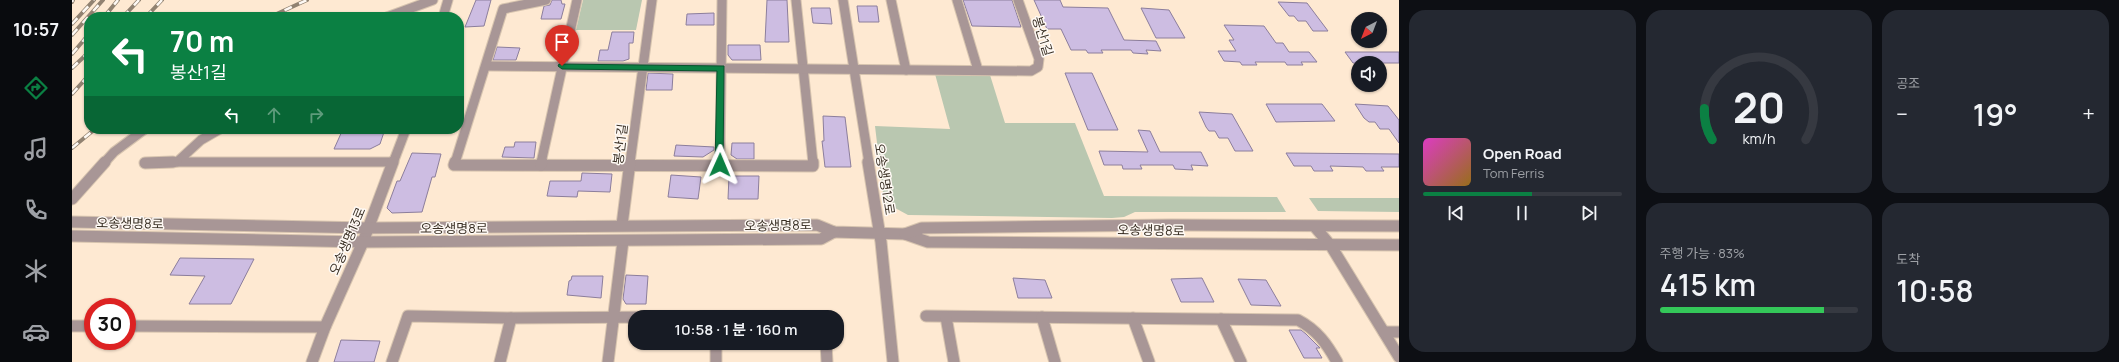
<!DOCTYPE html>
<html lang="ko">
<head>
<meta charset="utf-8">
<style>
	body { margin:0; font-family:Manrope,"Noto Sans KR",sans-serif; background:#242831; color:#f1f3f6; height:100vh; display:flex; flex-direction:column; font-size:15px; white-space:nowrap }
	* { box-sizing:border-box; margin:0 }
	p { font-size:13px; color:#9ea1a6 }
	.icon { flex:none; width:22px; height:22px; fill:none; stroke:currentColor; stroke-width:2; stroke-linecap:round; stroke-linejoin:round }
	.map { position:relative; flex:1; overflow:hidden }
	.sheet { display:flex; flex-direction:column; gap:10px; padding:10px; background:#0d0f14; width:720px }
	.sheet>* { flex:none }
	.guide { position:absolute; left:12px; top:12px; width:380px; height:122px; border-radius:16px; box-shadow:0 1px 3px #0004; background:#0b8043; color:#fff; overflow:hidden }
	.needle { width:26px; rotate:222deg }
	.controls { position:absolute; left:1279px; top:12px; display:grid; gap:8px }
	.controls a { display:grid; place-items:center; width:36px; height:36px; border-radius:50%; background:#171b24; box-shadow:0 1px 3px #0004; font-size:20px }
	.speed { position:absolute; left:12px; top:298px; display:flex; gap:8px; font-size:20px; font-weight:700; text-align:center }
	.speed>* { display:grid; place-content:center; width:52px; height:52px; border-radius:50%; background:#171b24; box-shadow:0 1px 3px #0004; line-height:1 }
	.speed .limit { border:6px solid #d22; background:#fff; color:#111 }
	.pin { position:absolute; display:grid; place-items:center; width:34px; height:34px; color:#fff; margin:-41px -17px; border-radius:50% 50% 50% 0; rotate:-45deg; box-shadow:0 0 4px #0007 }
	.pin .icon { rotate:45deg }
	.me { position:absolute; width:44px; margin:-22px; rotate:1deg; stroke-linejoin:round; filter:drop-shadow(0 0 3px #0008) }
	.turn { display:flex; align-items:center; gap:14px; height:84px; padding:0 20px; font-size:18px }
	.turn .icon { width:52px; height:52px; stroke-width:2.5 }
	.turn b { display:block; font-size:28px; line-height:34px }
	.lanes { display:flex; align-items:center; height:38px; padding:0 20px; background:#0003; justify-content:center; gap:20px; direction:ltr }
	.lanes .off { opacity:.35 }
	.big { font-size:30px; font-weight:600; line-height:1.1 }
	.sheet .tile { flex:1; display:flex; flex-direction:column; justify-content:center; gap:6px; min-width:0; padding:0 14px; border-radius:16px; background:#242831 }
	.sheet .dial { align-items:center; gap:0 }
	.dial svg { height:104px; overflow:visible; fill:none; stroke:#363941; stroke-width:7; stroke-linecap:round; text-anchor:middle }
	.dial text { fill:#f1f3f6; stroke:none }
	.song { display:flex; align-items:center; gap:12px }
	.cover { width:48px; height:48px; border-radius:6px; background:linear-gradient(135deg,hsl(310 70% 55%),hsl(40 70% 35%)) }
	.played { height:4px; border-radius:2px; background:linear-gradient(90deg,#0b8043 55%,#363941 55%) }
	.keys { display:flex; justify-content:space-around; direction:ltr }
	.heat { display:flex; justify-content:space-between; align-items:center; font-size:22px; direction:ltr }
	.charge { height:6px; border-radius:3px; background:linear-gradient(90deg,#34c759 83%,#363941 0) }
	.sheet .tiles { flex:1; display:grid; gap:10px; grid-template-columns:repeat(3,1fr) }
	.tile:first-child { grid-row:span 2 }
	.trip { position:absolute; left:556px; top:310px; width:216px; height:40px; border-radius:16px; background:#171b24; box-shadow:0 1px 3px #0004; font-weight:600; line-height:40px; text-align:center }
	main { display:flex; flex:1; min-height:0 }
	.menu { display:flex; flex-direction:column; width:72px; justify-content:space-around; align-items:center; background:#090b0e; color:#9ea1a6 }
	.menu .icon { width:28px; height:28px }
	.menu .selected { color:#0b8043 }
	.menu b { font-size:18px; color:#f1f3f6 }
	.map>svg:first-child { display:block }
	.green { fill:#b9c7b0 }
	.building { fill:#cdbde2; stroke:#8c7e9c }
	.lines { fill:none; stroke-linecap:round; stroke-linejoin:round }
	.minor-far1-casing { stroke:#d7c4af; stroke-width:11 }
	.minor-casing { stroke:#d7c4af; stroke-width:13 }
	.tertiary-far1-casing { stroke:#d7c4af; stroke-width:11 }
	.tertiary-casing { stroke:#d7c4af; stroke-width:13 }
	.minor-far1 { stroke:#a89696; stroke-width:9 }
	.minor { stroke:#a89696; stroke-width:11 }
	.tertiary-far1 { stroke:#a89696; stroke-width:9 }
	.tertiary { stroke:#a89696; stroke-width:11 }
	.rail-casing { stroke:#918271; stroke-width:4 }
	.rail { stroke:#fef9f4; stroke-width:2.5; stroke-dasharray:8; stroke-linecap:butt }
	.route { fill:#0b8043; stroke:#07532c }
	.labels { text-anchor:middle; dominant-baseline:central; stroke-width:3; stroke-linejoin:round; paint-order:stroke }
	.street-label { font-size:13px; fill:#3a3025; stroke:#fef9f4 }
</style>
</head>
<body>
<main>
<nav class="menu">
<b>10:57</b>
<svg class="icon selected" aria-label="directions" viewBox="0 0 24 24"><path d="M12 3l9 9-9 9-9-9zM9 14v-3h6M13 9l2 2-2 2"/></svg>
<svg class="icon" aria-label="music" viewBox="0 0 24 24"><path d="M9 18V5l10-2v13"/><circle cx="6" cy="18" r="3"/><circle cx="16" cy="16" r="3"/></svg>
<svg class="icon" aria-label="phone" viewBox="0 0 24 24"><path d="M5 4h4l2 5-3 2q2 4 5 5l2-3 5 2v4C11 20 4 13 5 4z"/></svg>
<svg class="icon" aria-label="climate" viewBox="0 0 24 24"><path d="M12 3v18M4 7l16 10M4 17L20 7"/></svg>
<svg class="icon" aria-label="car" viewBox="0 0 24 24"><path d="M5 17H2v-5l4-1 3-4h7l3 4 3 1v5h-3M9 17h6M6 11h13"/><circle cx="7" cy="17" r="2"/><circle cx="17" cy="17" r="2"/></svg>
</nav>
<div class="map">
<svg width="1327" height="362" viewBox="0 0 1327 362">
	<rect width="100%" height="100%" fill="#fee9d2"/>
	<g class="green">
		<path d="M511 0H570L564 30H504Z"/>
		<path d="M863 74 918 75 933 123H1003L1032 196 1205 197 1214 212H1063L1052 217 1040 218 836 215 812 202 803 126 878 129Z"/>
		<path d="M1237 198H1327V212L1246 211Z"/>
	</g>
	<g class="building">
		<path d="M404 0H419L412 26 393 27Z"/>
		<path d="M480 0H489L490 4H493L489 19H469L472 6 478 5Z"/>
		<path d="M695 0H715L717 42H693Z"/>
		<path d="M891 0H940L949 27 900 26Z"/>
		<path d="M962 0H988L991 7 1036 8 1052 40 1084 41 1089 51 1074 50 1076 54 1061 53 1059 50H1029L1031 53H1016L1014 50H999L989 29H975Z"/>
		<path d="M1206 2 1235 3 1256 31H1241L1234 21H1226L1222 16H1217Z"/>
		<path d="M785 6H805L807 22H787Z"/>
		<path d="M739 8H758L760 24 741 23Z"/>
		<path d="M1069 8 1097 10 1113 38H1084Z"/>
		<path d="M642 13V25H614L615 14Z"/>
		<path d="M1152 25 1192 26 1204 43H1211L1217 52H1237L1245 62H1229L1231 65H1215L1213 62H1183L1185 65H1170L1168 62 1152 61 1146 51H1164L1157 40H1162Z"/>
		<path d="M540 32H562L561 43H557V59L551 61H526L528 50H536Z"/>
		<path d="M656 45H688L689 60H660L656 55Z"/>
		<path d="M425 47 448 48 444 60H421Z"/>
		<path d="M1273 52H1327V63H1281Z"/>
		<path d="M576 73 601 74 600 90H574Z"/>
		<path d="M993 73H1020L1046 130H1016Z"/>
		<path d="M1194 104H1250L1263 121 1204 122Z"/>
		<path d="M1283 104 1316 106 1327 120V143L1317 129H1308L1303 122H1297L1292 118Z"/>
		<path d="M1127 112 1160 114 1181 151H1163L1156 138H1147L1143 131H1137L1134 127Z"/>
		<path d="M751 116 773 117 779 167H753L750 141H752Z"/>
		<path d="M271 129H313L308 144 298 149H262Z"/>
		<path d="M1066 130 1078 131 1088 152H1129L1136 166 1119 165 1121 170 1103 169 1101 165H1068L1070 169H1051L1050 165H1032L1027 151 1076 152Z"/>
		<path d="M443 142H464L462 158 430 157 433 147H442Z"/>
		<path d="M660 143H682V159H665L659 155Z"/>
		<path d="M604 145 642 147V150L631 157 602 156Z"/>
		<path d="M340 153 369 154 363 177H360L350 212 320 213 315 208 325 181H328Z"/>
		<path d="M1214 153 1327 154V167H1309L1312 171H1294L1291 167 1258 166 1261 171H1242L1239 166H1222Z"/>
		<path d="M510 173 540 174 538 192 506 191 505 197 475 196 478 181H509Z"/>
		<path d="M599 175 629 177 626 199 596 197Z"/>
		<path d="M657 176H687L686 199H656Z"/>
		<path d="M108 258 182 259 159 304H117L133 276 98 275Z"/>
		<path d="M554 275 576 276 574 304H554L551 299Z"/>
		<path d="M500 276H531L529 298 495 295 497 281 499 280Z"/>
		<path d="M941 278 973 280 980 298H946Z"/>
		<path d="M1130 278 1142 302H1109L1099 279Z"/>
		<path d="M1166 279 1194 280 1209 306 1179 305Z"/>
		<path d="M1217 330H1229L1234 334 1248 348H1244L1250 358H1232Z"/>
		<path d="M269 340 308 341 302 362H262Z"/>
	</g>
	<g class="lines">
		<defs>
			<g id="minor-far1">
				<path d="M724 0 741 163"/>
				<path d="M819 0 834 70"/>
				<path d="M885 0 906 70"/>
				<path d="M371 17 376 0"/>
				<path d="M415 66 959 71 966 67 967 59 946 0"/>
				<path d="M148 129 129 140 105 162H321"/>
				<path d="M73 163 105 162"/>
				<path d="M321 163 334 129"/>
				<path d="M383 163 431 9 474 0"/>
				<path d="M469 163 505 0"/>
				<path d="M558 163 580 0"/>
				<path d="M648 163 650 0"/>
			</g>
			<g id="minor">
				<path d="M383 162 382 165 741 166V162"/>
				<path d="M73 163 101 162"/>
				<path d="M469 165 470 162"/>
				<path d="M648 165V162"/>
				<path d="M550 225 558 162"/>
				<path d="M1243 227 1259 246 1327 357"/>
				<path d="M854 316 1226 320C1245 330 1255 344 1265 362"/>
				<path d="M874 317 882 362"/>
				<path d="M970 317 983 362"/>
				<path d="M1061 318 1077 362"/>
				<path d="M1149 319 1169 362"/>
				<path d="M0 326H21"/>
				<path d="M55 326 253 327"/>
				<path d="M1312 332H1327"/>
				<path d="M644 343V362"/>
				<path d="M754 343 755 362"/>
				<path d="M240 362 253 327 291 242 321 162"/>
				<path d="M320 362 336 316 439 318 584 317"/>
				<path d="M428 362 439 318"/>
				<path d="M536 362 551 241"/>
			</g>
			<g id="tertiary-far1">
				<path d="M771 0 797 163"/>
				<path d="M315 17 361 0"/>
				<path d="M32 163 42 152 73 129"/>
			</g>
			<g id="tertiary">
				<path d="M796 162 809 242 821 362"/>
				<path d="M0 199 33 162"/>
				<path d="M0 222 296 228 745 225 762 232 833 234 856 242 1327 245"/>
				<path d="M833 234 850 228 1099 225 1327 226"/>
				<path d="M0 236 291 242 749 239 762 232"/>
			</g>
		</defs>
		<use href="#minor-far1" class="minor-far1-casing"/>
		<use href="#minor" class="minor-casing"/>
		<use href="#tertiary-far1" class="tertiary-far1-casing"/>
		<use href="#tertiary" class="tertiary-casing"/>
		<use href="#minor-far1" class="minor-far1"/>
		<use href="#minor" class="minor"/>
		<use href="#tertiary-far1" class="tertiary-far1"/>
		<use href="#tertiary" class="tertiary"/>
		<defs>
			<g id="rail">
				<path d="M0 2 1 0"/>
				<path d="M32 17 46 0"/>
				<path d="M51 17 67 0"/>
				<path d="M74 17 90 0"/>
				<path d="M198 17 235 0"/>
				<path d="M0 24 22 0"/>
				<path d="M0 35 31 0"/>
				<path d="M0 54 17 34"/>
				<path d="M0 68 17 52"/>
				<path d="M0 94 17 75"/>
				<path d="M0 148 23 129"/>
			</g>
		</defs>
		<use href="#rail" class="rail-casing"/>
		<use href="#rail" class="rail"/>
	</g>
	<path class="route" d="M487 64 652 66 651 168 648 169 643 165 645 71 490 69 486 66Z"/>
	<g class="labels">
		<g class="street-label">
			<text transform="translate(971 36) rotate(73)">봉산1길</text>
			<text transform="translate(548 144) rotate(-83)">봉산1길</text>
			<text transform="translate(813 179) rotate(81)">오송생명12로</text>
			<text transform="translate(58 223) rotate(1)">오송생명8로</text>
			<text transform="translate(706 225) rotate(-1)">오송생명8로</text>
			<text x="382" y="228">오송생명8로</text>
			<text transform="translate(1079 230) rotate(1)">오송생명8로</text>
			<text transform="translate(275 241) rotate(-67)">오송생명13로</text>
		</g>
	</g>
</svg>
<div class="controls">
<a><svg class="needle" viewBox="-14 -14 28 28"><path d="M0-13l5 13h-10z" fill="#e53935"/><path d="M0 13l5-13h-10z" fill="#9ea1a6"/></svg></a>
<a><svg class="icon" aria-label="sound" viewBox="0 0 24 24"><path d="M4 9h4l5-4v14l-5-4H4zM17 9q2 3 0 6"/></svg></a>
</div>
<div class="speed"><div class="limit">30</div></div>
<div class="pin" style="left:490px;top:66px;background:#d93025"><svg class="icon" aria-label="arrive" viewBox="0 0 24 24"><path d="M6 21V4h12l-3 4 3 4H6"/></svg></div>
<svg class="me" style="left:648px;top:165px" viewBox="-20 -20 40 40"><path d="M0-17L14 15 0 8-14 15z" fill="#0b8043" stroke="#fff" stroke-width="4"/></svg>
<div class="trip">10:58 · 1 분 · 160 m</div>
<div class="guide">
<div class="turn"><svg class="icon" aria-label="left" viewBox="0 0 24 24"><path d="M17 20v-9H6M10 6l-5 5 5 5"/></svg><div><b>70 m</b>봉산1길</div></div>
<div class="lanes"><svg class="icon" aria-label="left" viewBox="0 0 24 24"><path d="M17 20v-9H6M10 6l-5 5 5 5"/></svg><svg class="icon off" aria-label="ahead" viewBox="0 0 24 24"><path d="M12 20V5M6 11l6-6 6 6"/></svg><svg class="icon off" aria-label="right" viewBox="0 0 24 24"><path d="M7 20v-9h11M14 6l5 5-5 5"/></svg></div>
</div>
</div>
<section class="sheet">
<div class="tiles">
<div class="tile">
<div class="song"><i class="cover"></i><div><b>Open Road</b><p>Tom Ferris</p></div></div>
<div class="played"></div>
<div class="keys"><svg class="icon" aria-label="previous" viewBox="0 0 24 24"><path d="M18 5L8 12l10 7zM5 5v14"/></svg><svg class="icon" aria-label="pause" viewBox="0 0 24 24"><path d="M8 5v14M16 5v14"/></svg><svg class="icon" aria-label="next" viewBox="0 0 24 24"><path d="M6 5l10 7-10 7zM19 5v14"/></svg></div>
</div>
<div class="tile dial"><svg viewBox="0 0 100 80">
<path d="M14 69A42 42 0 1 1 86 69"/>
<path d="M14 69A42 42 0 0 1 8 45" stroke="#0b8043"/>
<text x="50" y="56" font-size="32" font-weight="700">20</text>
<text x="50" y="72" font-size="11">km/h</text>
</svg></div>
<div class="tile"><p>공조</p>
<div class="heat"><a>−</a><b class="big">19°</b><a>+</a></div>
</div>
<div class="tile"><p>주행 가능 · 83%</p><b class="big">415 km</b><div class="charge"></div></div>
<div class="tile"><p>도착</p><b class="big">10:58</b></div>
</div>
</section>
</main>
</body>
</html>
